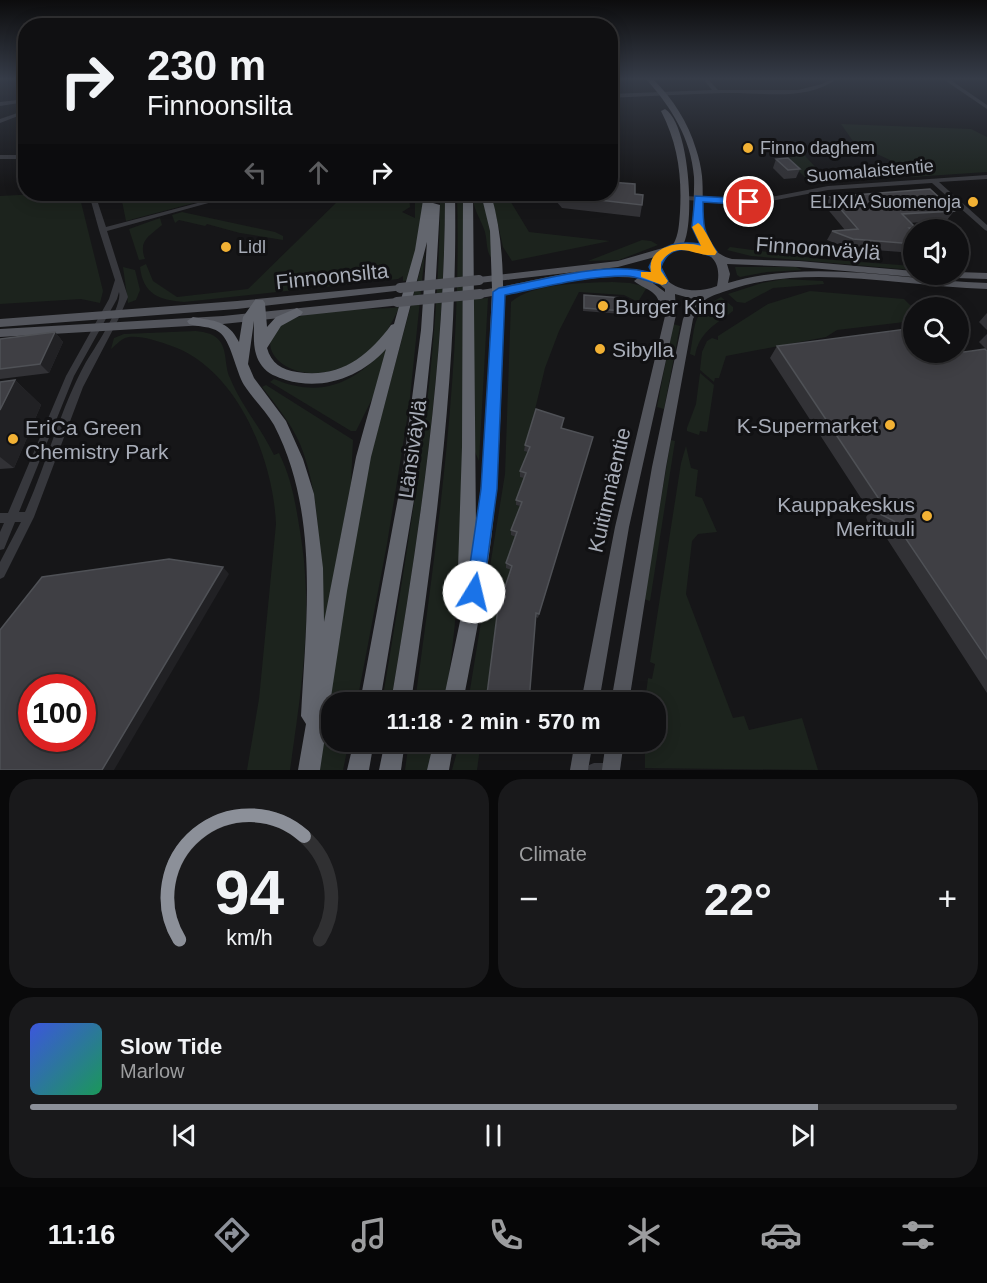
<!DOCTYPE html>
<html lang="en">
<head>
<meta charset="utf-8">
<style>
	body { margin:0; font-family:Helvetica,sans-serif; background:#19191b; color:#f1f3f6; height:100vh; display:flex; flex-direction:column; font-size:22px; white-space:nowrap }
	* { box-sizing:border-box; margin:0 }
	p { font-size:20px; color:#9c9d9f }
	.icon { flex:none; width:33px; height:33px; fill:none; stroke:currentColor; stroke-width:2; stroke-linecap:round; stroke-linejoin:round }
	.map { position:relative; height:770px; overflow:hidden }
	.details { display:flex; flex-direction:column; gap:9px; padding:9px; background:#09090a; flex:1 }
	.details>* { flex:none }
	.hud { position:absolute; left:18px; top:18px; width:600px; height:183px; border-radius:24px; box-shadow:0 3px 15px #0003,0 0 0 2px #303032; background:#101012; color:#f1f3f6; overflow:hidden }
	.controls { position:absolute; left:903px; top:219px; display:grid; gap:12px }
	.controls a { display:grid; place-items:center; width:66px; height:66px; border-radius:50%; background:#101012; box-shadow:0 3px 15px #0003,0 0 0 2px #303032; font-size:30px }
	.speed { position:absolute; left:18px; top:674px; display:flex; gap:12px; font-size:30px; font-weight:700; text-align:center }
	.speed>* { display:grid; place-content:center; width:78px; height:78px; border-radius:50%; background:#101012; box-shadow:0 3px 15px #0003,0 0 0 2px #303032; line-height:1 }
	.speed .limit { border:9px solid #d22; background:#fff; color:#111 }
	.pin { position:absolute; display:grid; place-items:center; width:51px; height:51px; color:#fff; margin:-26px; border:3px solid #fff; border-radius:50%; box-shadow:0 2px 6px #0007 }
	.me { position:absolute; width:66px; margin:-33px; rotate:9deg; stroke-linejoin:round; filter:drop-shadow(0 0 4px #0008) }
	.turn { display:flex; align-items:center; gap:21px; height:126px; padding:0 30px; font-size:27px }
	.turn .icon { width:78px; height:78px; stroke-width:2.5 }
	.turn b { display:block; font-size:42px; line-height:51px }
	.lanes { display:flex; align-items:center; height:57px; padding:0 30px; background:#0003; justify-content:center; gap:30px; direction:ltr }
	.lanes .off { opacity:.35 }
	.big { font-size:45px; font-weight:800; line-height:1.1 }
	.details .card { flex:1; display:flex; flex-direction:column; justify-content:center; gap:9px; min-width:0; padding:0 21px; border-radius:24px; background:#19191b }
	.details .dial { align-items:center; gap:0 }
	.dial svg { height:156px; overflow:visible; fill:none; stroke:#303032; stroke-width:7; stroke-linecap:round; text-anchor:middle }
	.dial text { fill:#f1f3f6; stroke:none }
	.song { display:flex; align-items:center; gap:18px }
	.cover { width:72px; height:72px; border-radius:9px; background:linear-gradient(135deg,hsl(230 70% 55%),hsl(150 70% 35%)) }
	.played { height:6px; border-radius:3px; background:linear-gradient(90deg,#8c9099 85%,#303032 85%) }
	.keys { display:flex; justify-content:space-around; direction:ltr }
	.heat { display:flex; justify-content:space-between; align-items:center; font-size:33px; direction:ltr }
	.details .tiles { flex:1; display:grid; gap:9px; grid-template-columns:1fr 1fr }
	.card:last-child { grid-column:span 2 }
	.trip { position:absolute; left:321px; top:692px; width:345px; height:60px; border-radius:24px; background:#101012; box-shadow:0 3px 15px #0003,0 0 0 2px #303032; font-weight:800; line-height:60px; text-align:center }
	.menu { display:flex; height:96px; justify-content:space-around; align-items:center; background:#060607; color:#9c9d9f }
	.menu .icon { width:42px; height:42px }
	.menu .selected { color:#8c9099 }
	.menu b { font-size:27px; color:#f1f3f6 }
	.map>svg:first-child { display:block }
	.green { fill:#1c231d }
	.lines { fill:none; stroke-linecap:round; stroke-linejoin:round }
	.minor { fill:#37383d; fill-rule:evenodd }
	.major { fill:#53555c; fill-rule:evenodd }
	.highway { fill:#63666e; fill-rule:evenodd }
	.major-bridge { stroke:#53555c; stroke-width:10 }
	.wall { fill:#323236 }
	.shaded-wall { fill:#212124 }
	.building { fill:#3f3f44; stroke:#4f5156; stroke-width:1.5; fill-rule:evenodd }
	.route { fill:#1a73e8; stroke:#114b97; stroke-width:1.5 }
	.slow { fill:#f59e0b }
	.poi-dot { fill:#f2b134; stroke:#111113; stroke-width:2 }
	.labels { text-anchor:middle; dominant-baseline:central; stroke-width:6; stroke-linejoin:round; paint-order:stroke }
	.far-poi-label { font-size:18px; fill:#a8adb8; stroke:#111113; text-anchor:start }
	.far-street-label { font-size:18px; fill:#a8adb8; stroke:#111113 }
	.street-label { font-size:21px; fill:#a8adb8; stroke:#111113 }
	.poi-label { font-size:21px; fill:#a8adb8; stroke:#111113; text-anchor:start }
</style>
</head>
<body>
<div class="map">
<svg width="987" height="770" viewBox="0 0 987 770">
	<rect width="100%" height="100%" fill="#161618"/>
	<g class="green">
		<path d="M841 124 971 129 987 137V172L912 177 890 160 855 144Z"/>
		<path d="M798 148 824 177 807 179 785 158 793 157 784 149Z"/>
		<path d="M37 194H79L103 291 100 303 81 299 0 304V196Z"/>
		<path d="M113 194H223L224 195 126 221 122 201Z"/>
		<path d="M342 194H405L409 197 410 207 402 212 415 218V194H426L410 280 403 281V276L398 279 184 302C159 300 143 294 140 267L146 264 153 281 177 297 248 289 338 201Z"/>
		<path d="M440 194H445C445 364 419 534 391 702H382C410 534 440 364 440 194Z"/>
		<path d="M457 194H464C459 363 472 534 445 702H415C438 533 462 364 457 194Z"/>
		<path d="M472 194H482L490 231 493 260C485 252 488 239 484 229 479 216 473 208 472 194Z"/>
		<path d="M491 194H506L529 232 610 241 512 261 503 247Z"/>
		<path d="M182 212 275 232 283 236V240L240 233 207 224 205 226 179 220 175 223 172 215Z"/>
		<path d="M160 218 162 225C149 236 138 241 145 259L139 260 129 229Z"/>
		<path d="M642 240 651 241 658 245 619 260 588 261Z"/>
		<path d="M730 247 821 259 913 266V270L751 256 727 250Z"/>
		<path d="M425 252 409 407 387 544 357 702H332V741H349L343 770H317L361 493Z"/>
		<path d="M123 267 135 270 140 290 136 300 128 303Z"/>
		<path d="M735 267H796L802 270 767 272 740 277 737 275Z"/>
		<path d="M784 279 823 281 824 284 773 288 745 303 737 302 728 294 762 283Z"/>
		<path d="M612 282 630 283 647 287 638 302 624 295 579 292 559 331 545 368 525 451 530 452 526 478 516 505 522 507 512 570 486 702H468L505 474 511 302C532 283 584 283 612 282Z"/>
		<path d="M810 291 904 299 913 308V321L837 330 826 337 726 356 719 378H715L714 382 700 370 702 352 707 341 712 338 718 340V336L768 304Z"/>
		<path d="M721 297 733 307V311C715 325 699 332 695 356L690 354C696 324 691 313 721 297Z"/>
		<path d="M488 298 479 461 475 452 473 299Z"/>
		<path d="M400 307C392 321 385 338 372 349 303 409 231 341 295 318 325 307 368 311 400 307Z"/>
		<path d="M673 324 680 326 664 409 657 407Z"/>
		<path d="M196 331C204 332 212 333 218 339 228 349 224 366 230 378 241 405 261 428 274 455L279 453C290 476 294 495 298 519 301 537 304 555 305 574 310 639 299 705 290 770H247L259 699 276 524C273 457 236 365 166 344 155 340 136 334 125 338 120 340 115 346 111 349L114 338 124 334Z"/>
		<path d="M390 344 374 395 356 431H351L270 382 274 379C324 400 357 381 390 344Z"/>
		<path d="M700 373 714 385 707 432 700 431 699 435 687 431V428L696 404Z"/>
		<path d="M266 385 353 440 351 483 323 631C319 572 323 500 300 444 291 423 276 405 262 387Z"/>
		<path d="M671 440 675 441 650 601 644 599Z"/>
		<path d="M686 446 691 468 698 470 695 496 702 498 717 532 698 534 692 541 686 594 733 718 744 716 749 730 802 718 818 770 645 768V741H656V702H645L648 678 652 679 655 664 650 662 681 463Z"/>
		<path d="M409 741H437L430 770H405Z"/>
		<path d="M460 741H481L477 770H452Z"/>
	</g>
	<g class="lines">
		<g class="minor">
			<path d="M703 79H708L718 90H798L822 84 831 79H837C804 102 763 92 725 93 687 94 649 96 610 98V94L712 90Z"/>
			<path d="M943 79H949L987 105V109Z"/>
			<path d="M26 99V102L0 106V102Z"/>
			<path d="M26 110V113L0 123V119Z"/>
			<rect x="0" y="155" width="26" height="4"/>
			<path d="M987 175V179L939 182 987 225V231L985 230 932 183 828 190 756 204 685 200 682 198 685 196 756 200 828 186Z"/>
			<path d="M89 194H95L106 227 232 194H241L107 231 128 297 118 320 83 387 34 517 4 577 0 579V562L21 522H15L4 549 0 550V532L4 523H0V513H8L66 376 109 299 115 280 99 230ZM119 292C123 306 94 349 86 362 60 409 47 463 25 512H19L74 376 117 299Z"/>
			<path d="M594 763H613L618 765 620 770H587L589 765Z"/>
		</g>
		<g class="major">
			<path d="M646 79H653C673 99 688 122 696 149 699 158 701 167 702 176 705 205 695 250 732 259L799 261 914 271V274H958V272L987 273V279L923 277 918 275 914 277 799 267 727 264 730 274 728 283C812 258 901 280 987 283V289C903 287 807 262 726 291 718 294 708 296 702 303 698 307 696 314 693 319L666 467 629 702H611L652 467 683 319 693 299 675 294 676 315 629 527 599 702H581L615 527 665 316 661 312C659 289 648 292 634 281L638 278C584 273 533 290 480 298L475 294 480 290C536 283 597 258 653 275L651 262 655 257 618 267 479 283 474 280 479 277 618 261 673 245C679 234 679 224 680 212 682 176 678 144 661 111L665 109C689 124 695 218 684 243L702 245C689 223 695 201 694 177 691 138 671 107 646 79ZM689 248C712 252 722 262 717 286 668 305 634 254 689 248ZM650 281 659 284 665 289V292Z"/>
			<path d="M400 285 404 286 405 288 404 290 237 309 0 327V319L237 301Z"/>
			<path d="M397 298 402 302 401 305 223 324 0 337V329L223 316Z"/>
			<path d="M575 741H593L588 770H570Z"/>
			<path d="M606 741H624L620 770H602Z"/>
		</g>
		<g class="highway">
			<path d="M424 194H434L433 203 440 205 433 330 417 482 380 702H360L401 482 421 330 427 242 371 457 347 591 320 770H298L306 724 301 716C306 620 320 514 274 425 266 411 253 399 244 385 236 372 231 340 219 332 211 326 198 327 189 324L187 321 193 317C214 321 228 320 239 342L243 317 255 300H263L265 303 267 327 276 317 297 308 303 312 301 315 281 326 267 348C271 363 282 370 297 372 338 379 368 357 391 325L394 324 415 250ZM254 321C254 337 252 353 262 366 268 374 277 377 286 380 323 391 361 377 386 349L356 457 324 622 323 568 314 494 303 459 286 421 254 378 248 364Z"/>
			<path d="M445 194H455C458 365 436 533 411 702H391C419 533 445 366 445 194Z"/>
			<path d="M463 194H473L476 529 485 452 492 289 490 231 481 194H491C507 249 503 305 502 362 501 412 499 462 494 513 488 576 475 639 463 702H443L463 607 460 605 457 599 462 447Z"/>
			<path d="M354 741H374L369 770H347Z"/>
			<path d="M385 741H405L401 770H379Z"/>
			<path d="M434 741H454L449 770H427Z"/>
		</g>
		<g class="major-bridge">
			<path d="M400 288 479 280"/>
			<path d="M397 302 480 294"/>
		</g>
	</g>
	<g class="wall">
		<path d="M776 159 800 169 796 178 784 179 773 168Z"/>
		<path d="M550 194H635L642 205 640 217 562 208Z"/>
		<path d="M830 197 954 211 947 220 910 223 915 227 912 231 914 232V253L848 248 827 240 832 231 845 230 825 206Z"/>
		<path d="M584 295 623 311 622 314 583 311Z"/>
		<path d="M987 313V330L979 322Z"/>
		<path d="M55 332 63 342 49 373 0 379V339Z"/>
		<path d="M987 334V350L979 342Z"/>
		<path d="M777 346 964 352 987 351V693L882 531 868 523 866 517 870 512 770 358Z"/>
		<path d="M15 380 41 405 14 468 0 469V382Z"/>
		<path d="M563 423 562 428 593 437 538 618 536 617 511 570 506 568V563L516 537 511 535V530L520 506 516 505V500L524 478 520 477V471L528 452 524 451 525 445Z"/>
	</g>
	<g class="shaded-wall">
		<path d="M55 332 63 342 49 373 40 364Z"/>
		<path d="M15 380 41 405 14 468 0 457V410Z"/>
		<path d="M223 567 229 574 114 770H102Z"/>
	</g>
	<g class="building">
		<path d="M788 158 800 169 788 170 776 159Z"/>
		<path d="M610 182 635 184V194L643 195 642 205 564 196 562 194H610Z"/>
		<path d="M930 189 954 211 902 214 915 227 909 228 914 232V244L853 239 832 231 858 229 830 197Z"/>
		<path d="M584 295 622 298 623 311 584 308Z"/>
		<path d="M914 328V352H958V346L964 352 985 349 987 351V659L894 521 880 514 878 507 881 502 777 346Z"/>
		<path d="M55 332 40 364 0 369V339Z"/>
		<path d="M15 380 0 410V382Z"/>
		<path d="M536 409 564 418 561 428 593 437 539 614 536 613 529 702H486L498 608 512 566 506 563 517 532 511 530 522 502 516 500 526 473 520 471 530 447 525 445Z"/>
		<path d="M169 559 223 567 102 770H0V630L42 577ZM32 687H82V738H32Z"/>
	</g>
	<linearGradient id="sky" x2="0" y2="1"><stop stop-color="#0c0c0d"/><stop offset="0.42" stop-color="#363c48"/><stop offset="1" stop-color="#363c48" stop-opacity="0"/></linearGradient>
	<rect width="987" height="187" fill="url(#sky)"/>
	<path class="route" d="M695 196 749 199 754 202 749 205 703 202C703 225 703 233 717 252L711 256C691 250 670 241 661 267L668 281 666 284C656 286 639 276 626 276 585 276 544 287 505 295L497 489 483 592 481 599 474 601 468 599 466 592 481 489 493 292 499 288C544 280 608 260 652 273L649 267C658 244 678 241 700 244L692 227Z"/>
	<path class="slow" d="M698 223C704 226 712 245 717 252L715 255C696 258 678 238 661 262V271L668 281 666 284 662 285 641 277V272H651C646 245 682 240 701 246L692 227Z"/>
	<g class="poi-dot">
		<circle cx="748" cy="148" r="6"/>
		<circle cx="973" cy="202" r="6"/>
		<circle cx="226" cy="247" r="6"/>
		<circle cx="603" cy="306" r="6"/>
		<circle cx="600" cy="349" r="6"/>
		<circle cx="890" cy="425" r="6"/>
		<circle cx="13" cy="439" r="6"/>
		<circle cx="927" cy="516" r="6"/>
	</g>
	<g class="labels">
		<g class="far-poi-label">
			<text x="760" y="148">Finno daghem</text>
			<text x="961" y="202" text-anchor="end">ELIXIA Suomenoja</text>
			<text x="238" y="247">Lidl</text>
		</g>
		<g class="far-street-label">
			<text transform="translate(870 171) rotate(-5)">Suomalaistentie</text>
		</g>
		<g class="street-label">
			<text transform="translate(818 248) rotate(4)">Finnoonväylä</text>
			<text transform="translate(332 276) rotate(-6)">Finnoonsilta</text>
			<text transform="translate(412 449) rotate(-82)">Länsiväylä</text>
			<text transform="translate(609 490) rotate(-77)">Kuitinmäentie</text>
		</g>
		<g class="poi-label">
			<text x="615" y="306">Burger King</text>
			<text x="612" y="349">Sibylla</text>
			<text x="878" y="425" text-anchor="end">K-Supermarket</text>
			<text x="25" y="427">EriCa Green<tspan x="25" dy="24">Chemistry Park</tspan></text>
			<text x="915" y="504" text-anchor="end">Kauppakeskus<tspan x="915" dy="24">Merituuli</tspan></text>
		</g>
	</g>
</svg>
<div class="controls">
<a><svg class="icon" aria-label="sound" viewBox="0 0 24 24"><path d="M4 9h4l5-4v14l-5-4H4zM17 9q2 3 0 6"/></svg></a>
<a><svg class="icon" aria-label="search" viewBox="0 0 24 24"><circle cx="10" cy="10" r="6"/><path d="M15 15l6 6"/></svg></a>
</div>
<div class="speed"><div class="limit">100</div></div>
<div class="pin" style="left:749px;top:202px;background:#d93025"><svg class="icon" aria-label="arrive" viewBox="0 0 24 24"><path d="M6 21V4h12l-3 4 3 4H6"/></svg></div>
<svg class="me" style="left:474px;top:592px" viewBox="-20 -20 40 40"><circle r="19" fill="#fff"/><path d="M0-13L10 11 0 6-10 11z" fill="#1a73e8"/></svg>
<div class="trip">11:18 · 2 min · 570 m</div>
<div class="hud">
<div class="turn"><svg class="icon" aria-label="right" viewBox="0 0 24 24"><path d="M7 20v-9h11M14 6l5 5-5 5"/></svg><div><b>230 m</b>Finnoonsilta</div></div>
<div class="lanes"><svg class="icon off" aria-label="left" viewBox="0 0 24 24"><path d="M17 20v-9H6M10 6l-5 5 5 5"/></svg><svg class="icon off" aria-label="ahead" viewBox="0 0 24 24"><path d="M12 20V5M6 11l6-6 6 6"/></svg><svg class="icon" aria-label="right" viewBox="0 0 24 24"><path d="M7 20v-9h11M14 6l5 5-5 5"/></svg></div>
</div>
</div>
<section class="details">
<div class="tiles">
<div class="card dial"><svg viewBox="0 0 100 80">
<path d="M14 69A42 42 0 1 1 86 69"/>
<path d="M14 69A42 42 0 0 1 78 16" stroke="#8c9099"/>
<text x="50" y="56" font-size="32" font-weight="700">94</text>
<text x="50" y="72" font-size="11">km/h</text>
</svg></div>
<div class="card"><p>Climate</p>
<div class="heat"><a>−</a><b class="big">22°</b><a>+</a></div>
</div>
<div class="card">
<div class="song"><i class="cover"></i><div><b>Slow Tide</b><p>Marlow</p></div></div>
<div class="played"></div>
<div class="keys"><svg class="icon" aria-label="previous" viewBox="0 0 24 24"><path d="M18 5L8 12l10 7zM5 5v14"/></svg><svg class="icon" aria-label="pause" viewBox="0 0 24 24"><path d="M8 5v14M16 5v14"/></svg><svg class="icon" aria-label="next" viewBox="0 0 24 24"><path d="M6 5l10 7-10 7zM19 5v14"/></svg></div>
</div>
</div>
</section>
<nav class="menu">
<b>11:16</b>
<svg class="icon selected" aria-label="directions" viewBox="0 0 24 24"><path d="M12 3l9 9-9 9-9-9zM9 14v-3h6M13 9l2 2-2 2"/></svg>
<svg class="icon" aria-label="music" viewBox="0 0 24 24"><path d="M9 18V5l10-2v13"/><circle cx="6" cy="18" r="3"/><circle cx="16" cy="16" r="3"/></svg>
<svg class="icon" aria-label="phone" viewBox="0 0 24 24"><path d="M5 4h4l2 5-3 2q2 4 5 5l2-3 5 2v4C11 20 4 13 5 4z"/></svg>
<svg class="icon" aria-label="climate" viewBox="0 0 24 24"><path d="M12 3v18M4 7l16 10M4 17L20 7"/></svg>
<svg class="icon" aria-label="car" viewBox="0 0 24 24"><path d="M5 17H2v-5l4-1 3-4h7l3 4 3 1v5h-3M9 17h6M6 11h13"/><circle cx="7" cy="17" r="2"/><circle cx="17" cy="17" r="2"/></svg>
<svg class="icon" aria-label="filters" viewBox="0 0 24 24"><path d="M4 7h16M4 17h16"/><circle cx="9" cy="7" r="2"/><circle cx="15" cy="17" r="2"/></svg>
</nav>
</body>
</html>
